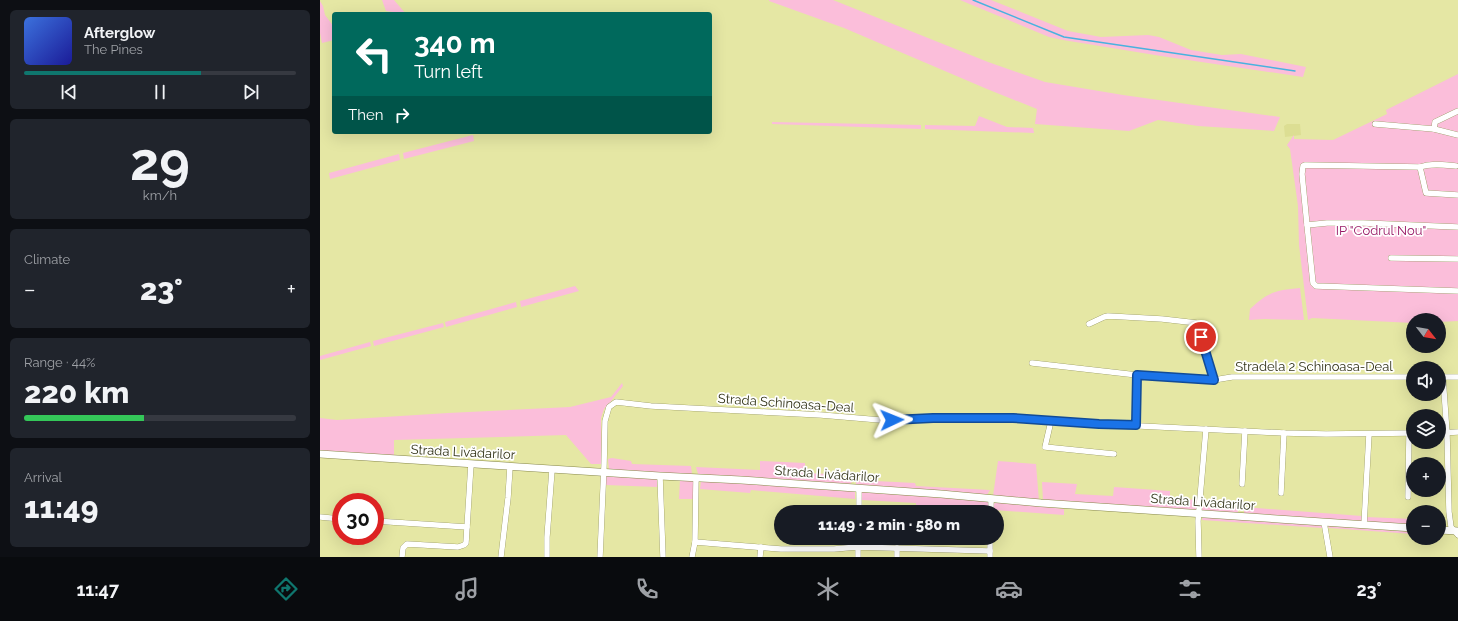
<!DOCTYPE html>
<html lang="en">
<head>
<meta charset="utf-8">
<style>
	body { margin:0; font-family:Raleway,sans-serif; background:#20242c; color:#f1f3f6; height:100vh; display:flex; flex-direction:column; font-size:15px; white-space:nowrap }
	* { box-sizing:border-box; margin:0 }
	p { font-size:13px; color:#9ea1a6 }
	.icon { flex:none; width:22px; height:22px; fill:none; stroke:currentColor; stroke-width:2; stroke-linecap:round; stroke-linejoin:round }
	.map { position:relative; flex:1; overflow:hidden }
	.panel { display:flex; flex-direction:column; gap:10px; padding:10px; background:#0d0f14; width:320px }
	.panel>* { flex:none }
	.guide { position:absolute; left:12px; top:12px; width:380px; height:122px; border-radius:4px; box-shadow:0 4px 16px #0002; background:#00695c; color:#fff; overflow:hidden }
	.needle { width:26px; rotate:121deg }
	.fabs { position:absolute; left:1086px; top:313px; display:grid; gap:8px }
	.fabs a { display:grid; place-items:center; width:40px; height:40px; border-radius:50%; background:#171b24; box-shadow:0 4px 16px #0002; font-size:20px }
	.speed { position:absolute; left:12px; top:493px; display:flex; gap:8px; font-size:20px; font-weight:700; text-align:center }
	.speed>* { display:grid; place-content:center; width:52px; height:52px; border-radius:50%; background:#171b24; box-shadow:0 4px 16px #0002; line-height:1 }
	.speed .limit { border:6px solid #d22; background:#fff; color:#111 }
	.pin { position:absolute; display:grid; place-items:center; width:34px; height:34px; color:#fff; margin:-17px; border:2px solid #fff; border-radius:50%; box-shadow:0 1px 4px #0007 }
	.me { position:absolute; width:44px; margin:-22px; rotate:88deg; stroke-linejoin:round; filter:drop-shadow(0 0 3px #0008) }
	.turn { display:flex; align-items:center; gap:14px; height:84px; padding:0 16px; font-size:18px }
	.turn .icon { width:52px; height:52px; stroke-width:2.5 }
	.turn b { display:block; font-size:28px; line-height:34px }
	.then { display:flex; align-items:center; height:38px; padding:0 16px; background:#0003; gap:8px; font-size:15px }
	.big { font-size:30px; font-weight:800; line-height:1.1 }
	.panel .card { flex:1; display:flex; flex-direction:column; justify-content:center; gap:6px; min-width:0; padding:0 14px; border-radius:6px; background:#20242c }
	.panel .dial { align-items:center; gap:0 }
	.dial b { font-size:52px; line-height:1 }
	.song { display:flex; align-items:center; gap:12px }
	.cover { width:48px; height:48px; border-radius:6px; background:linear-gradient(135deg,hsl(220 70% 55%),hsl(240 70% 35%)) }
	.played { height:4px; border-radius:2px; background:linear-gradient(90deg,#0f766e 65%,#363941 65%) }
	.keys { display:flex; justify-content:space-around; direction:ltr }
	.heat { display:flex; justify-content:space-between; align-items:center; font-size:22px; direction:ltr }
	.charge { height:6px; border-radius:3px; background:linear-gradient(90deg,#34c759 44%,#363941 0) }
	.trip { position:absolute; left:454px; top:505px; width:230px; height:40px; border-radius:20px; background:#171b24; box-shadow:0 4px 16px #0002; font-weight:800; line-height:40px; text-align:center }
	.tabs { display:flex; height:64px; justify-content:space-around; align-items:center; background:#090b0e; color:#9ea1a6 }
	.tabs .icon { width:28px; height:28px }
	.tabs .current { color:#0f766e }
	.tabs b { font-size:18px; color:#f1f3f6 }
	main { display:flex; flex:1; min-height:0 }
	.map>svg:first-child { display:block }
	.built { fill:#dcde93 }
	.green { fill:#fbbeda }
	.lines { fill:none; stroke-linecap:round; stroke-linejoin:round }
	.stream { stroke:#48b2df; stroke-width:1.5 }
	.minor-casing { stroke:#878848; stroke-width:6 }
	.tertiary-casing { stroke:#878848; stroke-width:8 }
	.minor { stroke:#fff; stroke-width:5.5 }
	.tertiary { stroke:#fff; stroke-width:7 }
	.route-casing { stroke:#114b97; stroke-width:10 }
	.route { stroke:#1a73e8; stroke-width:7 }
	.labels { text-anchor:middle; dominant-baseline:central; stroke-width:3.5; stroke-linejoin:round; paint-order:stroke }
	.park-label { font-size:13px; fill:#971765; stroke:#fff }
	.street-label { font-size:13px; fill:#333419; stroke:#fff }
</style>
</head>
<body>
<main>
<section class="panel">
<div class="card">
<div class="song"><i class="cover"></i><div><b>Afterglow</b><p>The Pines</p></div></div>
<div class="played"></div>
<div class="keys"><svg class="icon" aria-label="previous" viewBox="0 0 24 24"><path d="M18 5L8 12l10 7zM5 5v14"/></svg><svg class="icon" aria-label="pause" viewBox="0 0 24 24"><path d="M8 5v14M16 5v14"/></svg><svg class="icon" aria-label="next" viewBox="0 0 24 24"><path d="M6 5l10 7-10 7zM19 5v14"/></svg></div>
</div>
<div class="card dial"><b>29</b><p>km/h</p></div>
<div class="card"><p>Climate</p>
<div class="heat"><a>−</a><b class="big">23°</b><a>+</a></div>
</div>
<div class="card"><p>Range · 44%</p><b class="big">220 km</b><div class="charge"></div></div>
<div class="card"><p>Arrival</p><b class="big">11:49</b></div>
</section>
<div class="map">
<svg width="1138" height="557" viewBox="0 0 1138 557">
	<rect width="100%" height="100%" fill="#e5e7a4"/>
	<path class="built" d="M967 124H980L981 135 965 137 964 126Z"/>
	<g class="green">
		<path d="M62 0H74L86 14 66 11Z"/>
		<path d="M449 0H513L668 62 725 82 803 95 960 117 954 131 878 126 838 120 809 131 715 124 717 109 667 89 524 28 449 1Z"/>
		<path d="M640 0H671L748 31 781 37 828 35 839 37 871 50 902 55 921 54 986 67 983 77 841 56 743 40 729 37Z"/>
		<path d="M0 1 3 6 5 15 14 27V40L2 43 0 33Z"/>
		<path d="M1138 74V321L1119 322V320H1093V323L992 318 988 320 979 245 978 206 970 149 967 145 974 135V139L1013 140 1067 114 1066 110Z"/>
		<path d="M659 116 687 127 713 128 714 133 605 129V125L655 126Z"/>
		<path d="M452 122 601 125V129L452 124Z"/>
		<path d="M153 135 154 141 84 159 83 153Z"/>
		<path d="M79 154 80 160 10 179 9 173Z"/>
		<path d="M255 286 259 291 201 307 200 301Z"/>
		<path d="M980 288 984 320 945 319 929 320 930 309C948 292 956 290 980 288Z"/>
		<path d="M196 302 197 307 126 327 125 322Z"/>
		<path d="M123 323 124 327 54 346 53 341Z"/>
		<path d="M50 342 51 346 0 360V356Z"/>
		<path d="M302 383 303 386 292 400 284 409 281 418 282 464H271L246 435 74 440V457L0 452V418L17 420 128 413 250 407 291 397Z"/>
		<path d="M292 458 311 461 312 464 371 466 372 474 371 476 292 471 289 469 288 459Z"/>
		<path d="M440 461 485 463V473L510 474V478L533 479V481L529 485 378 474 376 467 440 470Z"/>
		<path d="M678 461 716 464 719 501 673 496Z"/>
		<path d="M285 475 337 478V487L286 485Z"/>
		<path d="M360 479 374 480V499H359Z"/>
		<path d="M536 480 595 483 596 486 670 490 667 495 538 486 536 484Z"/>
		<path d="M381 481 427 483 535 491V499L431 490 430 493 380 489Z"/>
		<path d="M722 482 757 484 755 494 793 496 794 487 850 491V498L878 500 877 512 723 501Z"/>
		<path d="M542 492 668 501V511L613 509V508L596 506V503L542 500Z"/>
		<path d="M676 502 744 509V515L673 510V505Z"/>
		<path d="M882 506 918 508V514L882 512Z"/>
		<path d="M924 507 1042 516 1041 523 924 514Z"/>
		<path d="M883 516 1002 525V528L882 520Z"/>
		<path d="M1046 517 1093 519V526L1046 523Z"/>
		<path d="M1008 526 1093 532V534L1009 528Z"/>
	</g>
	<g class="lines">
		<path class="stream" d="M653 0 744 37 975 71"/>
		<defs>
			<g id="minor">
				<path d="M1055 124 1114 129 1138 135"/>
				<path d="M1114 129 1115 122 1138 111"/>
				<path d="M1100 167 1106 193 1138 195"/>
				<path d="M987 225 982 174 983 166 985 165 1100 167C1111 163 1124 165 1136 166"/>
				<path d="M1138 227 1043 223H1007L987 225 993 283 996 286 1138 291"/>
				<path d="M1071 258 1138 259"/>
				<path d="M769 324 784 317 788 316 842 319 877 323 894 380"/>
				<path d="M712 363 817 375 894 380 912 377H1093"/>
				<path d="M1119 377H1138"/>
				<path d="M1123 377 1127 433 1129 512 1131 527 1138 535"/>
				<path d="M731 421 725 447 794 454"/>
				<path d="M816 425 817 375"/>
				<path d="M1119 433 1138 432"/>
				<path d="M340 476 343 557"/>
				<path d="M922 484 925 431"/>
				<path d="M539 488V512"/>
				<path d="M961 493 964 433"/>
				<path d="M1088 497 1089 433"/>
				<path d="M671 512V499"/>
				<path d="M0 517 21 519"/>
				<path d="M55 521 147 527"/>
				<path d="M1004 522 1010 557"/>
				<path d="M1044 525 1049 434"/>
				<path d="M670 538V557"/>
				<path d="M375 542 461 549H514L537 547 670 551"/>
				<path d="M577 548V557"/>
				<path d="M82 557 83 548 87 544 138 547 144 545 146 543 151 464"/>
				<path d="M181 557 188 498 190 467"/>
				<path d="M227 557V537L232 470"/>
				<path d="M280 557 284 466 285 421 289 407 296 402 331 406 501 415 560 420 693 417 779 424 964 433 1006 434 1093 433"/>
				<path d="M372 557 375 542 376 478"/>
				<path d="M440 557 441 547"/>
				<path d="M538 557V538"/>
				<path d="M879 557 878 521 886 429"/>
			</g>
			<g id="tertiary">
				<path d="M0 454 340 476 421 480 621 494 721 503 1093 528"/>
				<path d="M1119 530 1138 531"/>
			</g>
		</defs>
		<use href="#minor" class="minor-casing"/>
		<use href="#tertiary" class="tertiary-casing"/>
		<use href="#minor" class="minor"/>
		<use href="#tertiary" class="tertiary"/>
	</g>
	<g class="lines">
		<defs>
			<path id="route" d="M572 420 613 418H693L779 424 816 425 817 375 894 380 881 337"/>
		</defs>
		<use href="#route" class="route-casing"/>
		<use href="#route" class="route"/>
	</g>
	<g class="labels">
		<g class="park-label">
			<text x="1061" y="230">IP "Codrul Nou"</text>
		</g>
		<g class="street-label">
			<text x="994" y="366">Stradela 2 Schinoasa-Deal</text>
			<text transform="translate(466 403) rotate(4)">Strada Schinoasa-Deal</text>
			<text transform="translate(143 452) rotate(3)">Strada Livădarilor</text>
			<text transform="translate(507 474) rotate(4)">Strada Livădarilor</text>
			<text transform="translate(883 502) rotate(4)">Strada Livădarilor</text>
		</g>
	</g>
</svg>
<div class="fabs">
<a><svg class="needle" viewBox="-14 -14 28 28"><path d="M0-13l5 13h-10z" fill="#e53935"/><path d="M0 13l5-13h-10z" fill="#9ea1a6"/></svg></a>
<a><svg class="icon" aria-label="sound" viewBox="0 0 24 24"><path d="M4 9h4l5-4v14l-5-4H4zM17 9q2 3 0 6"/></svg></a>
<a><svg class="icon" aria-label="layers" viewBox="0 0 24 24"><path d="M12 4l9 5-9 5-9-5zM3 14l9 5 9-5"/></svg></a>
<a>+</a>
<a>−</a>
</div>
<div class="speed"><div class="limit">30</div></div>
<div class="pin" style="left:881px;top:337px;background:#d93025"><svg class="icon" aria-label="arrive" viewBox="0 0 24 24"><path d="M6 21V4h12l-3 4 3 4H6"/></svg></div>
<svg class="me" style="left:572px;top:420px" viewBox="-20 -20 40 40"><path d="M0-17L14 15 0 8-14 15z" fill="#1a73e8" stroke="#fff" stroke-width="4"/></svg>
<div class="trip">11:49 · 2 min · 580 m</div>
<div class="guide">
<div class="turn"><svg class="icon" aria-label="left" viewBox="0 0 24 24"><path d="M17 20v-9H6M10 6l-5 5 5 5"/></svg><div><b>340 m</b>Turn left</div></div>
<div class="then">Then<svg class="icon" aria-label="right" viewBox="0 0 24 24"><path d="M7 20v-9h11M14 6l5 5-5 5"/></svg></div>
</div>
</div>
</main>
<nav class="tabs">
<b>11:47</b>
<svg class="icon current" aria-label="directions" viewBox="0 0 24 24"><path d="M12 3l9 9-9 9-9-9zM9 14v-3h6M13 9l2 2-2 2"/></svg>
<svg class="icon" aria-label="music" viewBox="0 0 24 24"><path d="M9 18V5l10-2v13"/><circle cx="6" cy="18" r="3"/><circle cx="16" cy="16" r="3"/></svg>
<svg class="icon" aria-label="phone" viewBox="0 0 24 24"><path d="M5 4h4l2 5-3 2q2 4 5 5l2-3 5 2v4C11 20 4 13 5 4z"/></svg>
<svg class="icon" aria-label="climate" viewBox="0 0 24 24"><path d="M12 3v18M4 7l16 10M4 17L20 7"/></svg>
<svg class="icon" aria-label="car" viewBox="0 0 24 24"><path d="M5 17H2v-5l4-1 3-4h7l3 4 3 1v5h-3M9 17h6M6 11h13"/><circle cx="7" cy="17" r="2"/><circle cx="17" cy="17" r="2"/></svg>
<svg class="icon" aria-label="filters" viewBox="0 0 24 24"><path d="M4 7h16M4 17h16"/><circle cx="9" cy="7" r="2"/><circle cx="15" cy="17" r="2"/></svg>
<b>23°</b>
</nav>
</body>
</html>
